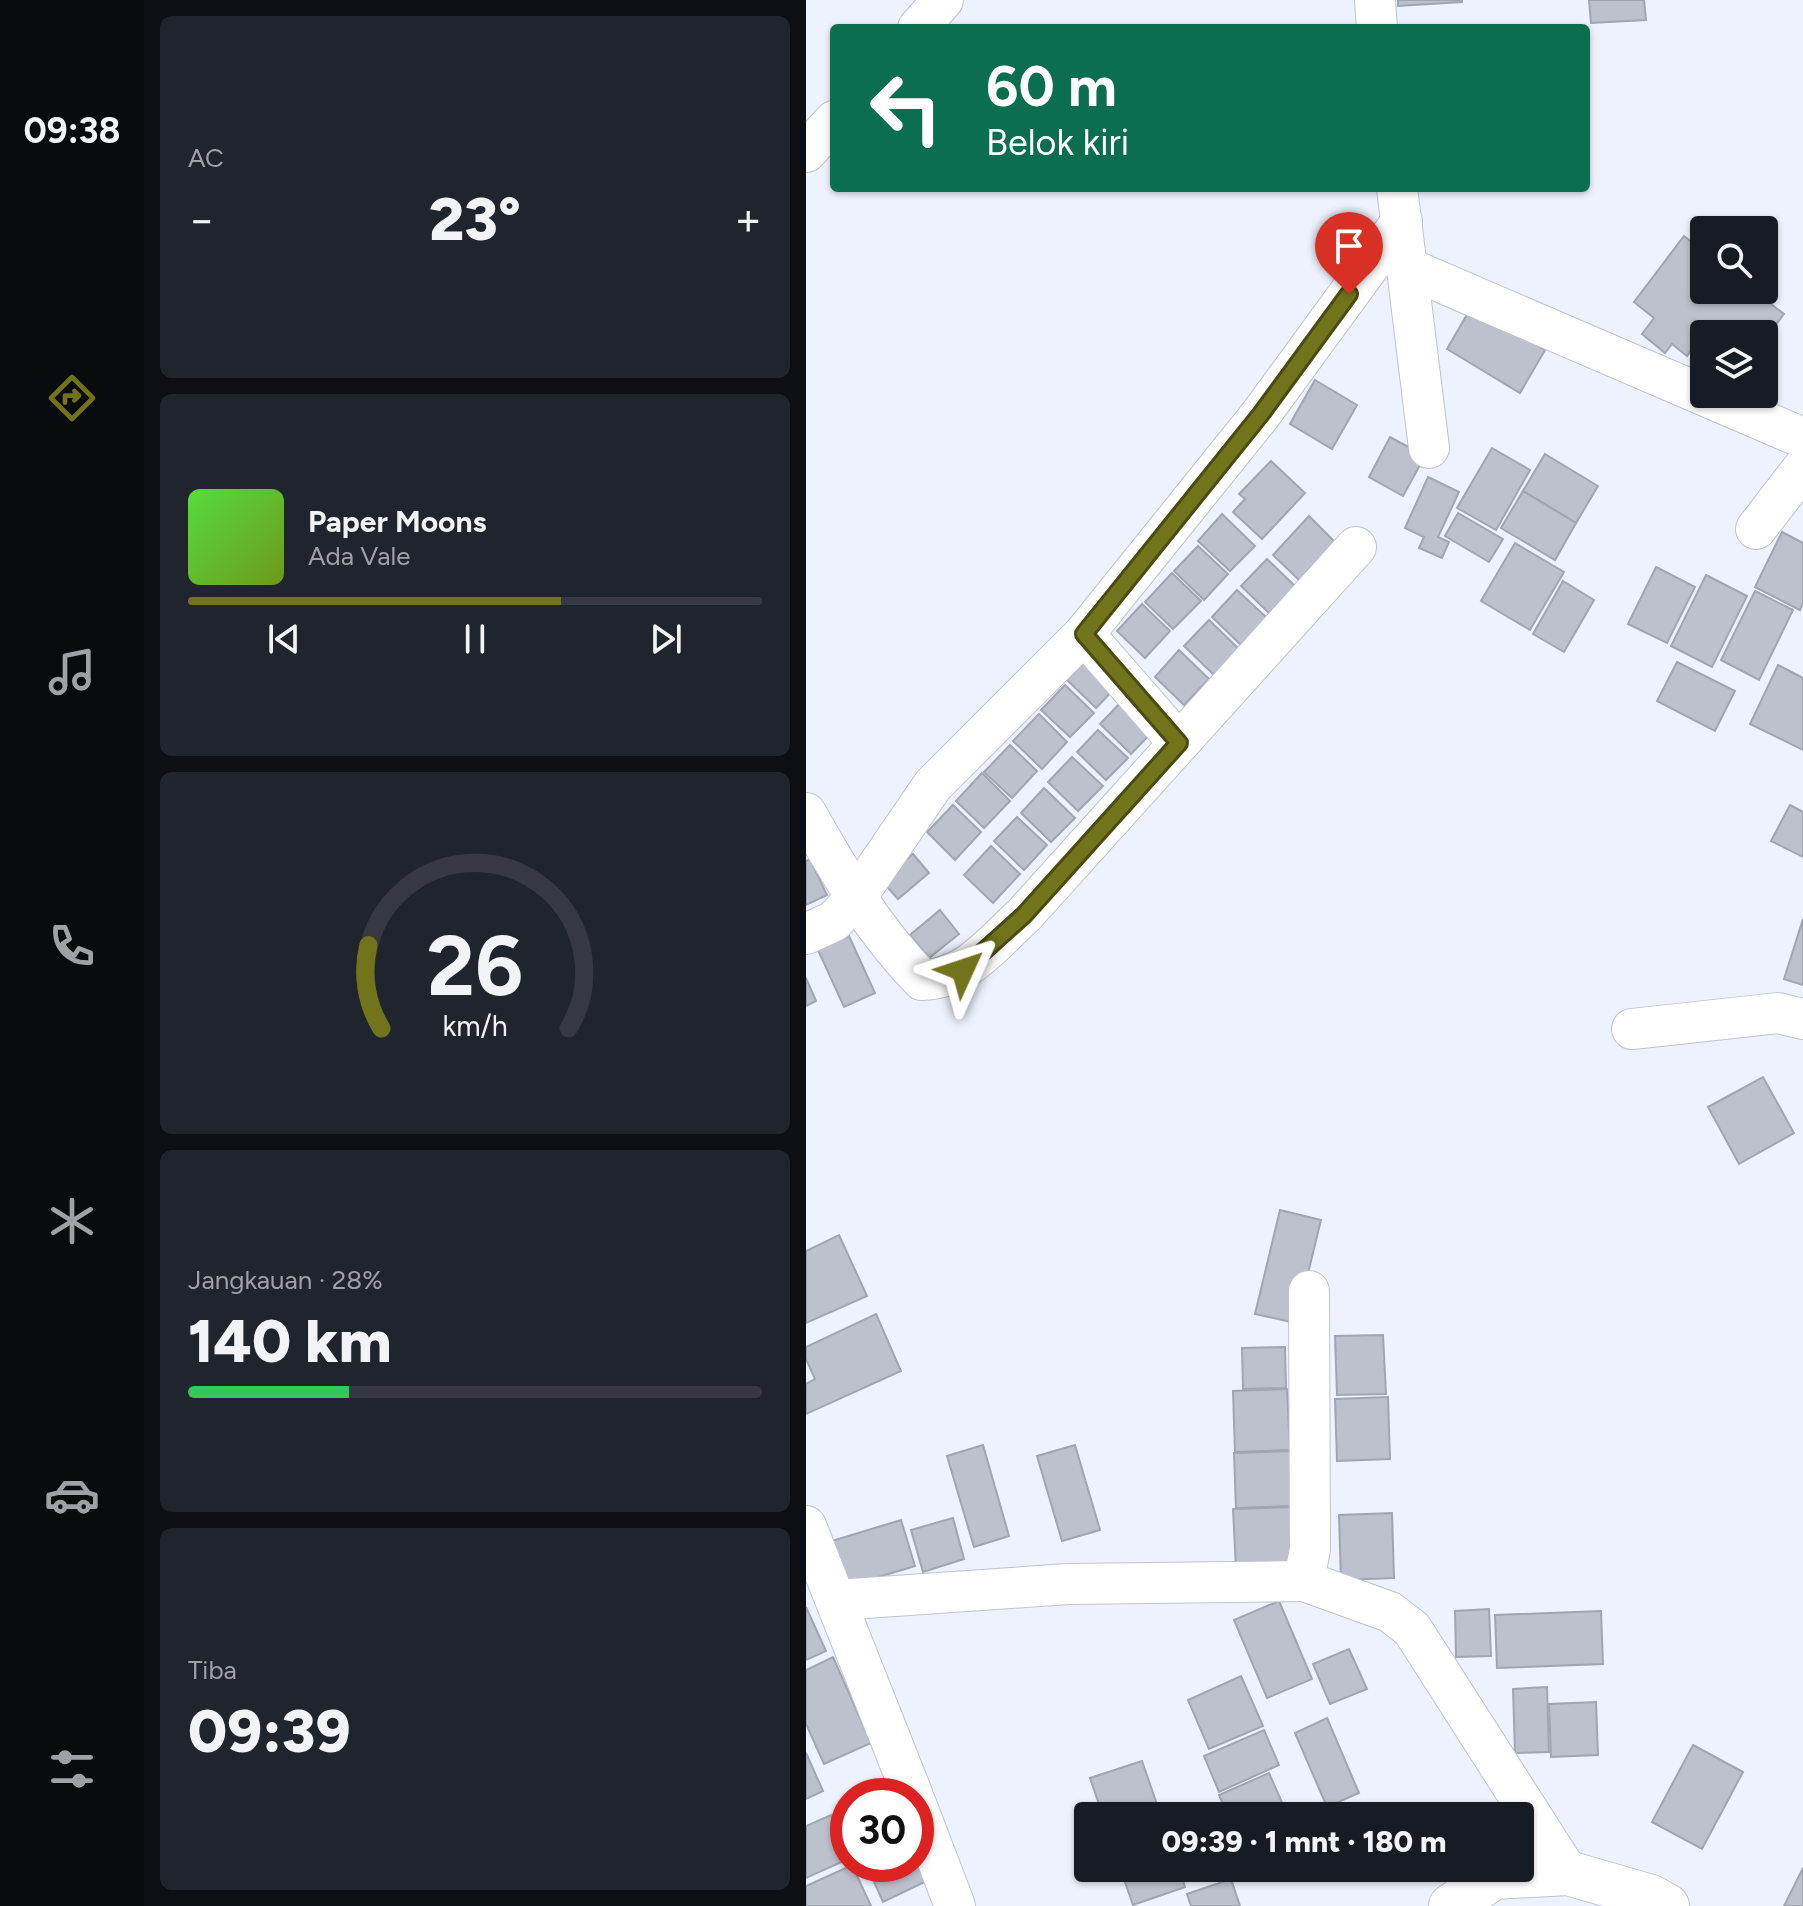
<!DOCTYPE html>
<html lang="id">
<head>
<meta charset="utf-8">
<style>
	body { margin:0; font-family:Figtree,sans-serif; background:#20242c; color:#f1f3f6; height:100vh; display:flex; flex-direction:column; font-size:30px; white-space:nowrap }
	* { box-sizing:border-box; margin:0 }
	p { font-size:26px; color:#9ea1a6 }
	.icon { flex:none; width:44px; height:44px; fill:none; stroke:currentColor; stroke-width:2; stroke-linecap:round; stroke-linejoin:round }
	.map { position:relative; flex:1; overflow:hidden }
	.drawer { display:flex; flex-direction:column; gap:16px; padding:16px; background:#0d0f14; width:662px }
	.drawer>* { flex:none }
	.banner { position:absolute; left:24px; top:24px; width:760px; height:168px; border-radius:8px; box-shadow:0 2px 6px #0004; background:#0b6e4f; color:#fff; overflow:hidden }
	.tools { position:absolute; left:884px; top:216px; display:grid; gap:16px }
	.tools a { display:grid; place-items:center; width:88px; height:88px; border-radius:8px; background:#171b24; box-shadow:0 2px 6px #0004; font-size:40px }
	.speed { position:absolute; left:24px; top:1778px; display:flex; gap:16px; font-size:40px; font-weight:700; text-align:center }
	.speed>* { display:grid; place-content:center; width:104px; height:104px; border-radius:50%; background:#171b24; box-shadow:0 2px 6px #0004; line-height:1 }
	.speed .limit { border:12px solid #d22; background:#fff; color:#111 }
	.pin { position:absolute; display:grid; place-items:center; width:68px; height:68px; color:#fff; margin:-82px -34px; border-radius:50% 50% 50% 0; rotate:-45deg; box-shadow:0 0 8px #0007 }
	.pin .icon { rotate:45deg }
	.me { position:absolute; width:88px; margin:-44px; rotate:48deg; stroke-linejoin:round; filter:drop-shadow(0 0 6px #0008) }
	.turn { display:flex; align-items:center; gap:28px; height:168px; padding:0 24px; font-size:36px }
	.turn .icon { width:104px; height:104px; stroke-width:2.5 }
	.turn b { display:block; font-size:56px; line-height:68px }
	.big { font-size:60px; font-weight:800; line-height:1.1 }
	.drawer .widget { flex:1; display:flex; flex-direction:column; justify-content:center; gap:12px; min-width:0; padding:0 28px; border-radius:12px; background:#20242c }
	.drawer .dial { align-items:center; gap:0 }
	.dial svg { height:208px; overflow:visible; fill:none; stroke:#363941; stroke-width:7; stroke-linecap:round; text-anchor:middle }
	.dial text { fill:#f1f3f6; stroke:none }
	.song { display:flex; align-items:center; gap:24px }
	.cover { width:96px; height:96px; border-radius:12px; background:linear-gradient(135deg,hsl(110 70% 55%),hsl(80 70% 35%)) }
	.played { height:8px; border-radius:4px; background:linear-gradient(90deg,#71741a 65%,#363941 65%) }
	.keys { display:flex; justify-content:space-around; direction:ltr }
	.heat { display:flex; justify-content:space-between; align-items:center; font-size:44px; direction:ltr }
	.charge { height:12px; border-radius:6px; background:linear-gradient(90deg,#34c759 28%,#363941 0) }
	.trip { position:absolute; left:268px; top:1802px; width:460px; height:80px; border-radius:8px; background:#171b24; box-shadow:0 2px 6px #0004; font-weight:800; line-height:80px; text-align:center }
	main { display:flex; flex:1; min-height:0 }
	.tabs { display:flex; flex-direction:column; width:144px; justify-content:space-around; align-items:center; background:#090b0e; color:#9ea1a6 }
	.tabs .icon { width:56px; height:56px }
	.tabs .current { color:#71741a }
	.tabs b { font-size:36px; color:#f1f3f6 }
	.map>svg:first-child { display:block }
	.building { fill:#bdc1cd; stroke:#a1a5b1; stroke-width:2 }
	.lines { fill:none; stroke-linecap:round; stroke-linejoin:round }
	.minor-casing { stroke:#bfc3cf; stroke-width:42 }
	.tertiary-casing { stroke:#bfc3cf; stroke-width:46 }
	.minor { stroke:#fff; stroke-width:40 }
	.tertiary { stroke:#fff; stroke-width:44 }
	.route-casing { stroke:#494b11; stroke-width:20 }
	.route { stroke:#71741a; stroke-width:14 }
</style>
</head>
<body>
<main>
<nav class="tabs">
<b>09:38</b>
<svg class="icon current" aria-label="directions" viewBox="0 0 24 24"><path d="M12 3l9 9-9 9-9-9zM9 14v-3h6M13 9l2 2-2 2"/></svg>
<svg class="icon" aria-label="music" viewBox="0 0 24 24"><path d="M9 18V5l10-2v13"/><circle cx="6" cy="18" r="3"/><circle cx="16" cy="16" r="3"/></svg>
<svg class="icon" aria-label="phone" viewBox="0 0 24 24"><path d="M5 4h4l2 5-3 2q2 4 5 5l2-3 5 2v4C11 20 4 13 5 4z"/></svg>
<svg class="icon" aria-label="climate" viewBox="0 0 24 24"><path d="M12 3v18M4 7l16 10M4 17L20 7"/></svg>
<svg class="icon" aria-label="car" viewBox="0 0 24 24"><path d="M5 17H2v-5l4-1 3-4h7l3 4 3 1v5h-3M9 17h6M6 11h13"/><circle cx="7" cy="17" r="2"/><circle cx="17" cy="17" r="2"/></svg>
<svg class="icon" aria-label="filters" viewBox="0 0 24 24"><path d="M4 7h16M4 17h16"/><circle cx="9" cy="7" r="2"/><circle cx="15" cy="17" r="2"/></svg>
</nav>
<section class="drawer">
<div class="widget"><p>AC</p>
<div class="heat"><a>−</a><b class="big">23°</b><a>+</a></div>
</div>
<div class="widget">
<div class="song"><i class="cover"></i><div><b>Paper Moons</b><p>Ada Vale</p></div></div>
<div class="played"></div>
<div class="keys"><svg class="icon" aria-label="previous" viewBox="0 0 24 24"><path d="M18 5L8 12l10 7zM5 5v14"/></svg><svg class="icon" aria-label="pause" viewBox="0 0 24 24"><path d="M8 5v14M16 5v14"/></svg><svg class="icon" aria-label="next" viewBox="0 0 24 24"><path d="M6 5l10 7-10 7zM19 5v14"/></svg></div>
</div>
<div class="widget dial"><svg viewBox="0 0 100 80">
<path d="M14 69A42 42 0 1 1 86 69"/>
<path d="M14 69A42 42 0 0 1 9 37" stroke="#71741a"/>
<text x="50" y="56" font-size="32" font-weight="700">26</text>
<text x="50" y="72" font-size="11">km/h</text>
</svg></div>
<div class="widget"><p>Jangkauan · 28%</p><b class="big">140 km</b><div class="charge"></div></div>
<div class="widget"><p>Tiba</p><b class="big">09:39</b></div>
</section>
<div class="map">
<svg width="997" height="1906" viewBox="0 0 997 1906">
	<rect width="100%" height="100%" fill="#edf2fe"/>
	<g class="building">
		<path d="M592 0H656V2L592 6Z"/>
		<path d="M783 0H838L840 20 785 23Z"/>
		<path d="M878 236 898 252V290H947L978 314 959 339 958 334 952 333 898 334V360L885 350 881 356 866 344 859 353 836 334 848 318 828 302Z"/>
		<path d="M666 306 739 350 714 393 641 349Z"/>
		<path d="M509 380 551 405 526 449 484 424Z"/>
		<path d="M584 437 619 456 597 496 563 477Z"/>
		<path d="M686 448 724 470 690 530 651 508Z"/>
		<path d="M739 454 792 486 770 523 717 491Z"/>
		<path d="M465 461 499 493 456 539 427 512 439 499 433 494Z"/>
		<path d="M622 477 653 492 632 537 643 542 636 558 613 548 618 537 599 528Z"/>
		<path d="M717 491 770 523 749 560 695 528Z"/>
		<path d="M652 513 697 539 683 562 639 536Z"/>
		<path d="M416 514 449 546 424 571 392 541Z"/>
		<path d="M503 516 529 542 493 580 467 555Z"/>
		<path d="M976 532 997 543V603L994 610 949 587Z"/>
		<path d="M709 543 758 572 724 630 675 601Z"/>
		<path d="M392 546 422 574 398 600 368 571Z"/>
		<path d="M461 559 489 586 463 613 435 586Z"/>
		<path d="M850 567 889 587 861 643 822 624Z"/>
		<path d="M366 573 395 601 367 629 339 602Z"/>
		<path d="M900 575 941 596 906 667 865 646Z"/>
		<path d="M757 581 788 600 758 652 727 634Z"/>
		<path d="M431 590 462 619 436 646 406 617Z"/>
		<path d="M949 591 987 610 953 680 915 660Z"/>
		<path d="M336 604 364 631 339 658 311 631Z"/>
		<path d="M403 620 433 649 408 675 378 646Z"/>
		<path d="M373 650 403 679 378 705 349 677Z"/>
		<path d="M282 656 312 685 290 708 260 679Z"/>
		<path d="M871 662 929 691 909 731 851 701Z"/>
		<path d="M972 665 997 678V750L944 724Z"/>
		<path d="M259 685 288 713 264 737 235 710Z"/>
		<path d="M318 699 349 729 325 754 294 724Z"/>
		<path d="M233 714 261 742 236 769 207 741Z"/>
		<path d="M292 730 322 758 300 780 271 752Z"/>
		<path d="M204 745 231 771 206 798 178 772Z"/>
		<path d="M266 757 297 786 272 811 242 782Z"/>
		<path d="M176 773 204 801 178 828 150 801Z"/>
		<path d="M238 788 269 818 245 842 215 813Z"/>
		<path d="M147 805 175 832 149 860 121 832Z"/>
		<path d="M984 805 997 812V857L965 841Z"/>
		<path d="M211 817 241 845 218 870 188 841Z"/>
		<path d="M185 846 214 874 187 903 158 875Z"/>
		<path d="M107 854 123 873 92 899 75 880Z"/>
		<path d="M4 859 21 895 0 905V861Z"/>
		<path d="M134 910 153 934 123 958 104 935Z"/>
		<path d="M997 919V985L978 979Z"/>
		<path d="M43 936 69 993 38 1007 12 950Z"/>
		<path d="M0 978 10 1001 0 1006Z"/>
		<path d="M957 1077 988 1133 933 1164 902 1107Z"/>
		<path d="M474 1210 515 1220 490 1323 449 1314Z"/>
		<path d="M33 1235 61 1296 0 1323V1251Z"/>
		<path d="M70 1314 95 1371 0 1414V1384L9 1379 0 1359V1347Z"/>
		<path d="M577 1335 580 1394 531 1395 529 1336Z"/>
		<path d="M479 1347 480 1388 437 1389 436 1348Z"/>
		<path d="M481 1389 484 1450 429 1452 427 1391Z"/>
		<path d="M582 1397 584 1459 531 1461 529 1399Z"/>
		<path d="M177 1445 203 1536 168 1547 141 1456Z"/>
		<path d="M269 1445 294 1530 256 1541 231 1456Z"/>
		<path d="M485 1451 487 1506 430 1508 428 1453Z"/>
		<path d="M487 1507 489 1567 430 1569 427 1509Z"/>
		<path d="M586 1513 588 1578 535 1580 533 1515Z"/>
		<path d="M147 1518 158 1559 117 1572 105 1530Z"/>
		<path d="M95 1520 109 1566 39 1587 26 1541Z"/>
		<path d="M473 1601 506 1679 461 1698 428 1620Z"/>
		<path d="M0 1607 20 1651 0 1660Z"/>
		<path d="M683 1609 685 1656 650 1657 649 1611Z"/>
		<path d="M795 1611 797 1664 691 1668 689 1615Z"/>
		<path d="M543 1649 561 1689 524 1704 507 1664Z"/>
		<path d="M27 1657 65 1743 18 1764 0 1724V1670Z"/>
		<path d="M435 1676 457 1726 403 1749 382 1700Z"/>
		<path d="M741 1687 743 1752 709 1753 707 1689Z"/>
		<path d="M790 1702 792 1755 745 1757 743 1704Z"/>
		<path d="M521 1718 553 1793 521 1807 489 1733Z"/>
		<path d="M458 1730 473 1765 413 1792 398 1756Z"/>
		<path d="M887 1745 937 1772 896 1849 846 1822Z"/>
		<path d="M0 1753 17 1791 0 1799Z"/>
		<path d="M336 1761 355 1816H297L284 1778Z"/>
		<path d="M463 1773 482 1816H422L413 1795Z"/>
		<path d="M25 1815 42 1851V1859L0 1878V1826Z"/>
		<path d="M110 1841 127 1878 77 1902 60 1864H110Z"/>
		<path d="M46 1865 65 1906H0V1886Z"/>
		<path d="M314 1868H373L379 1887 327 1905Z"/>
		<path d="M997 1868V1906H978Z"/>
		<path d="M425 1879 434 1906H385L381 1894Z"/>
	</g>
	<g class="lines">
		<defs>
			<g id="minor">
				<path d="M569 0 571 28"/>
				<path d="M112 28 137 0"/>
				<path d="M0 152 28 121"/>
				<path d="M591 188 623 448"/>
				<path d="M602 268 997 438"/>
				<path d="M950 529 997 468"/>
				<path d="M278 634 373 743"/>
				<path d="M0 813C34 873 67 930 116 980 161 979 186 944 218 915L550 547"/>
				<path d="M0 934 28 921 49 899 127 785 278 634 455 414 596 221"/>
				<path d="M826 1029 972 1013 997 1019"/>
				<path d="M503 1291 504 1549 498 1581 584 1612 606 1629 762 1873"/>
				<path d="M0 1526 107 1796"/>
				<path d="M31 1600 262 1584 498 1581"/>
				<path d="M110 1804 149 1906"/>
			</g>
			<path id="tertiary" d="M645 1906 688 1877 762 1873 845 1897 861 1906"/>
		</defs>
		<use href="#minor" class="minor-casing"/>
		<use href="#tertiary" class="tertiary-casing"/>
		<use href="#minor" class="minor"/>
		<use href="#tertiary" class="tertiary"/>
	</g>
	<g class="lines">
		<defs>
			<path id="route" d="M157 970 218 915 373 743 278 634 455 414 543 294"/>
		</defs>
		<use href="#route" class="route-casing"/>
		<use href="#route" class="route"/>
	</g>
</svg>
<div class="tools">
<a><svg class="icon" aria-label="search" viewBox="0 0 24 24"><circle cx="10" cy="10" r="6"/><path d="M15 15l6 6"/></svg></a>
<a><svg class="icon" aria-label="layers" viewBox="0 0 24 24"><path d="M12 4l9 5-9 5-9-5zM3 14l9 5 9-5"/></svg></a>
</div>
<div class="speed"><div class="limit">30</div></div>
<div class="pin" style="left:543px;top:294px;background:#d93025"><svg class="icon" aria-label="arrive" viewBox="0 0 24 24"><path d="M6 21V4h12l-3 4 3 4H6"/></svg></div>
<svg class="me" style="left:157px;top:970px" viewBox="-20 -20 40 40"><path d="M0-17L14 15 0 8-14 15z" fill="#71741a" stroke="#fff" stroke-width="4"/></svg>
<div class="trip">09:39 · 1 mnt · 180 m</div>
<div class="banner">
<div class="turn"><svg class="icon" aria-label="left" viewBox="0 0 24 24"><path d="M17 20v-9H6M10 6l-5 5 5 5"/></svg><div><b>60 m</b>Belok kiri</div></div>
</div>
</div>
</main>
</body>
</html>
